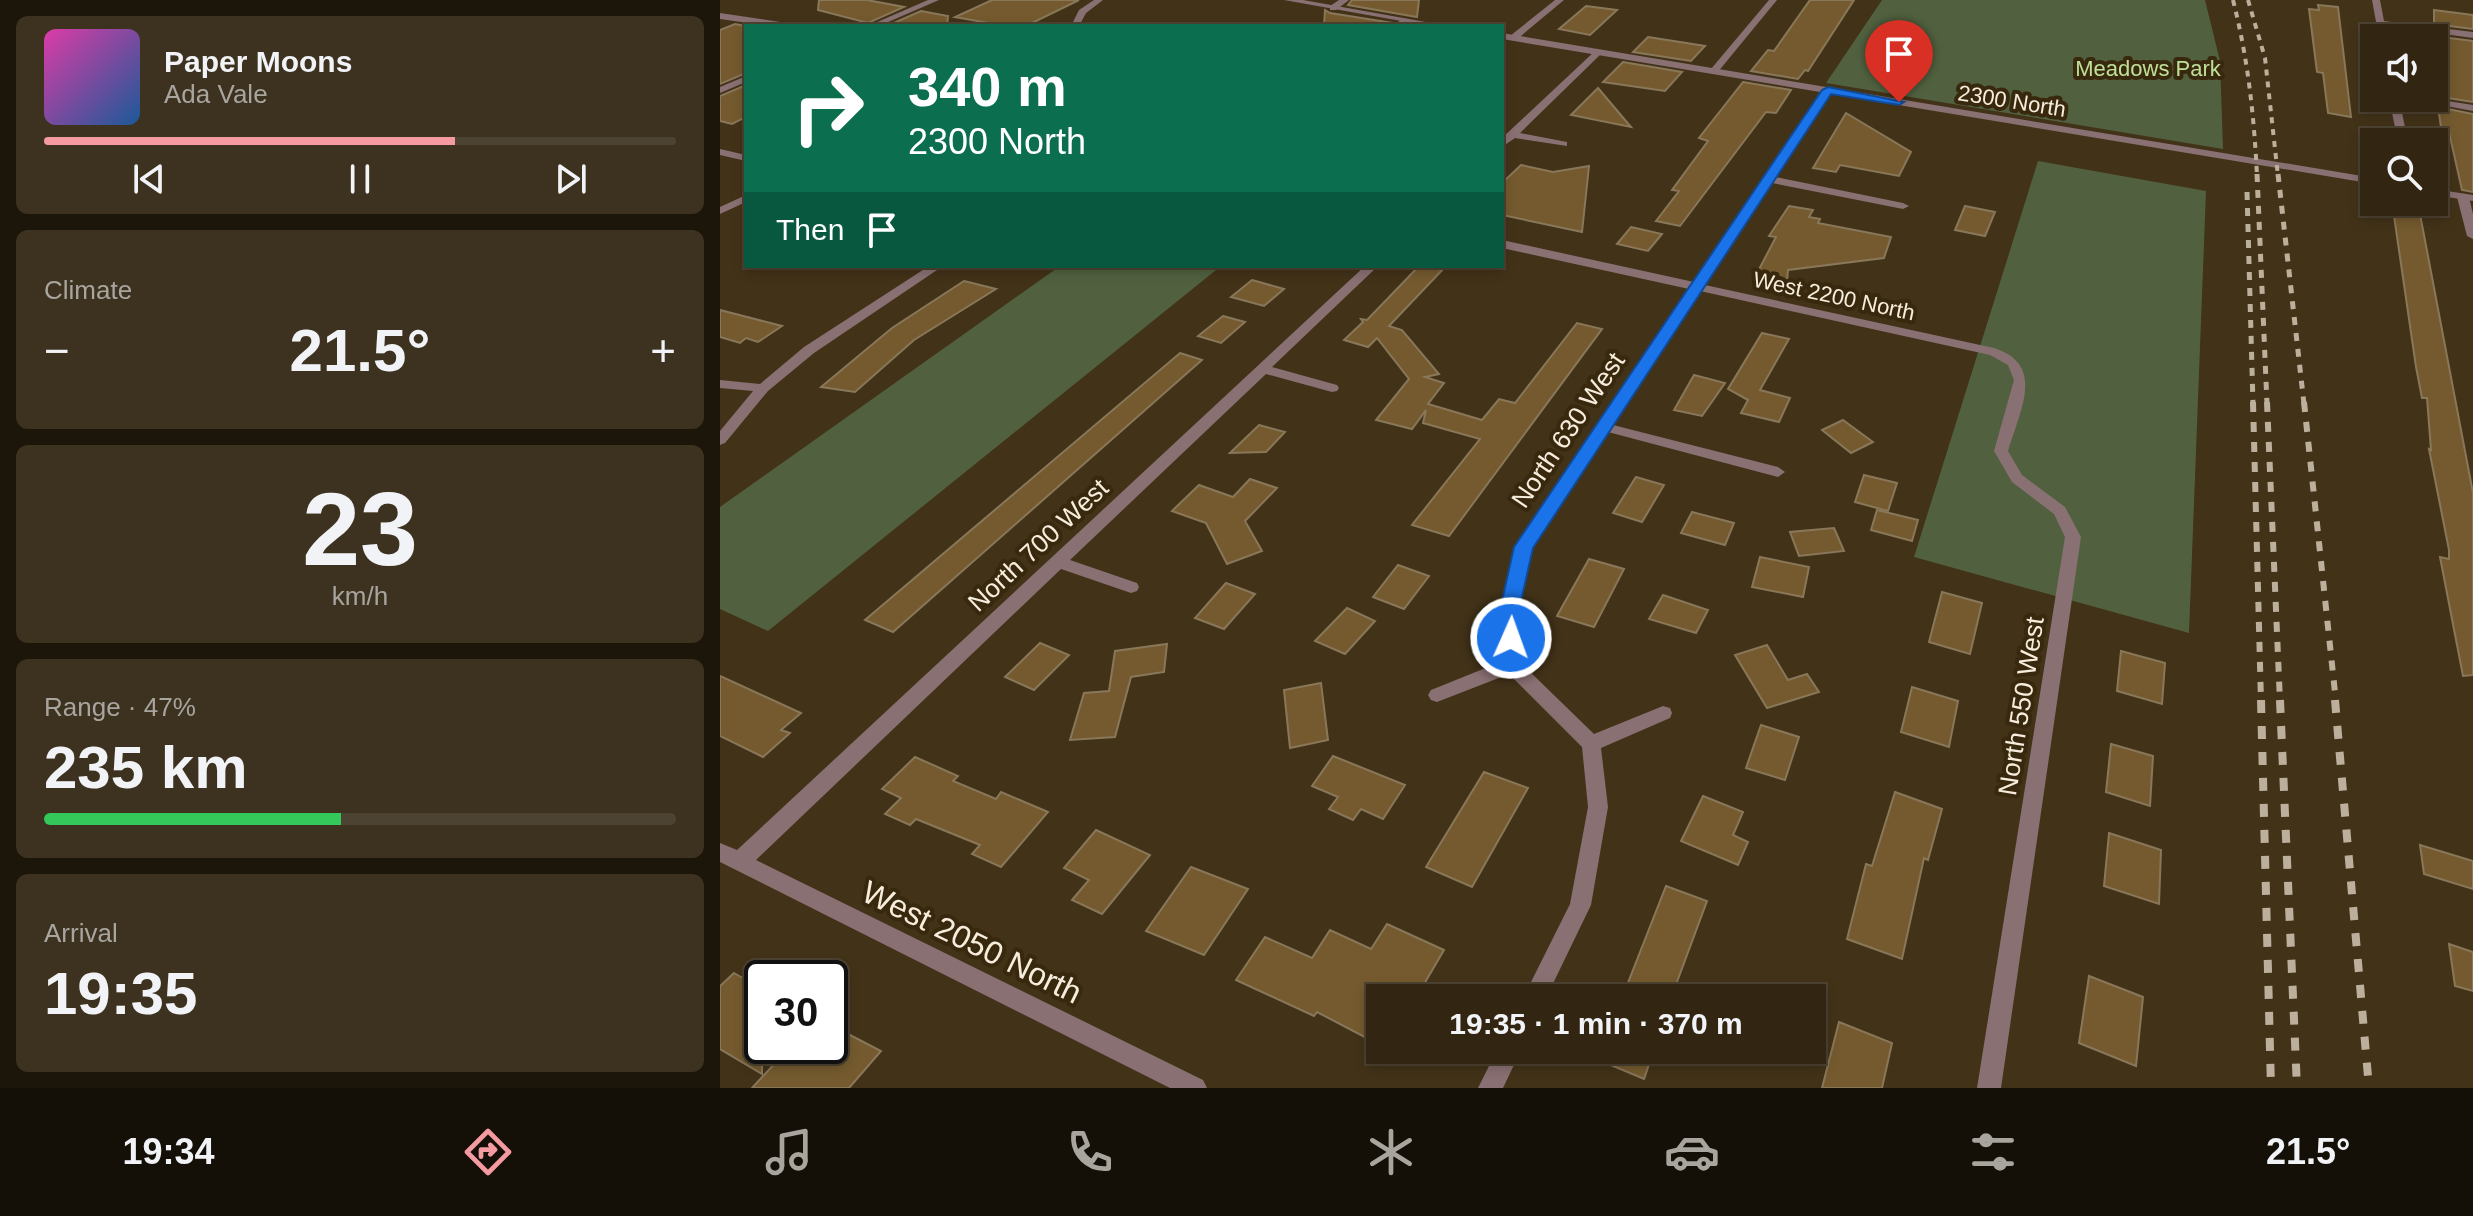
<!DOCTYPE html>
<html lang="en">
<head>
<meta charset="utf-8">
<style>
	body { margin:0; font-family:Helvetica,sans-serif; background:#3d3220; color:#f1f3f6; height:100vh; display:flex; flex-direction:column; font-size:30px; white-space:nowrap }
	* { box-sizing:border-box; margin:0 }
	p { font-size:26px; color:#a8a59f }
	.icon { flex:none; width:44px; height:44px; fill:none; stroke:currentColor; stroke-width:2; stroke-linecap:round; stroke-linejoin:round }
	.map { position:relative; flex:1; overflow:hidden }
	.details { display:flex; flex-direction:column; gap:16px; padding:16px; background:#1c150a; width:720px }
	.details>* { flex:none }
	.top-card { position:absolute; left:24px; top:24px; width:760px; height:244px; border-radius:0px; box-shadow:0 4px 12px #0003,0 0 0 2px #4d4332; background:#0b6e4f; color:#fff; overflow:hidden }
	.buttons { position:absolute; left:1640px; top:24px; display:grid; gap:16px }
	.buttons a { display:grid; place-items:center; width:88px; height:88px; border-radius:0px; background:#322612; box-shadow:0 4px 12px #0003,0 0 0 2px #4d4332; font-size:40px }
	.speed { position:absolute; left:24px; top:960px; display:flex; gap:16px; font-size:40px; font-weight:700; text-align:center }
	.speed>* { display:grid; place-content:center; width:104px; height:104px; border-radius:50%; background:#322612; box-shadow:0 4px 12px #0003,0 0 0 2px #4d4332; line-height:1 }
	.speed .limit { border:4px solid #111; border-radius:12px; background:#fff; color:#111 }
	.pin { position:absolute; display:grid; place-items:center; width:68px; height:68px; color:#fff; margin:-82px -34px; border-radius:50% 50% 50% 0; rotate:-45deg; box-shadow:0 0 8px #0007 }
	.pin .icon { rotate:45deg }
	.me { position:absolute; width:88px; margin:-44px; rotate:2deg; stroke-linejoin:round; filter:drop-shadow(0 0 6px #0008) }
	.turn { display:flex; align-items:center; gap:28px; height:168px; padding:0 32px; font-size:36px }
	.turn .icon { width:104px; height:104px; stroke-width:2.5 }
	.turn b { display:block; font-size:56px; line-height:68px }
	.then { display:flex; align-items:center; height:76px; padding:0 32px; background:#0003; gap:16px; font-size:30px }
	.big { font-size:60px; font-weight:600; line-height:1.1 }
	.details .card { flex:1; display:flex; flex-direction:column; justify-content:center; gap:12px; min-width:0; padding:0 28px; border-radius:12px; background:#3d3220 }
	.details .dial { align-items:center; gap:0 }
	.dial b { font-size:104px; line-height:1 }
	.song { display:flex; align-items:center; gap:24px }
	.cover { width:96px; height:96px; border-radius:12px; background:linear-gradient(135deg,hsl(320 70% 55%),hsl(210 70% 35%)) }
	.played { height:8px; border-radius:4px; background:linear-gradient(90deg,#f49aa0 65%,#4d4332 65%) }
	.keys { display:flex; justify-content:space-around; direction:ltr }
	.heat { display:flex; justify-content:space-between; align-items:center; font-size:44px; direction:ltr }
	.charge { height:12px; border-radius:6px; background:linear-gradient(90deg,#34c759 47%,#4d4332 0) }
	.trip { position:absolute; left:646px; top:984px; width:460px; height:80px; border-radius:0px; background:#322612; box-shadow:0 4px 12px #0003,0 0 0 2px #4d4332; font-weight:600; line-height:80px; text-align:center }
	.tabs { display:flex; height:128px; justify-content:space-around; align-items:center; background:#140f07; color:#a8a59f }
	.tabs .icon { width:56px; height:56px }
	.tabs .selected { color:#f49aa0 }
	.tabs b { font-size:36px; color:#f1f3f6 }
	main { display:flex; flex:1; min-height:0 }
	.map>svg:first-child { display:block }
	.green { fill:#51613f }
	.building { fill:#745a2e; stroke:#89775a; stroke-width:2 }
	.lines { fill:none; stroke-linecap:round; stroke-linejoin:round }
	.minor { fill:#897073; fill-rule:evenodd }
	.tertiary { fill:#897073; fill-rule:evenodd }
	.rail-far3 { stroke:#bcb09d; stroke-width:4; stroke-dasharray:6 6; stroke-linecap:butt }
	.rail-far2 { stroke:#bcb09d; stroke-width:5; stroke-dasharray:8 8; stroke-linecap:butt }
	.rail-far1 { stroke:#bcb09d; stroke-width:6; stroke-dasharray:10 10; stroke-linecap:butt }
	.rail { stroke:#bcb09d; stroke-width:8; stroke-dasharray:13 13; stroke-linecap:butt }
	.route { fill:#1a73e8; stroke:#114b97; stroke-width:2 }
	.labels { text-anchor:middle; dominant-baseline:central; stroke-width:8; stroke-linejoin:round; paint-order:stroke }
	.far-park-label { font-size:22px; fill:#bee099; stroke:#38280d }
	.far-street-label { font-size:22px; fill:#f7eddd; stroke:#38280d }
	.street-label { font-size:26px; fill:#f7eddd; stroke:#38280d }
	.near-street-label { font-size:32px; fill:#f7eddd; stroke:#38280d }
</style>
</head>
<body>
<main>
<section class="details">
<div class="card">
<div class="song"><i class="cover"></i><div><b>Paper Moons</b><p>Ada Vale</p></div></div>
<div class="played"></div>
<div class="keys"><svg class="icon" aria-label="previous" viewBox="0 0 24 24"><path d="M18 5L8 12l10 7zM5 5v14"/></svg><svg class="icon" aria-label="pause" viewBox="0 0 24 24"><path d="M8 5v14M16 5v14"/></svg><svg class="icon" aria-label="next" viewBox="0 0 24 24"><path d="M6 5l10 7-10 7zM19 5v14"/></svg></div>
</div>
<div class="card"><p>Climate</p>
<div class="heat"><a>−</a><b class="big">21.5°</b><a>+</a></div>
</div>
<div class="card dial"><b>23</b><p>km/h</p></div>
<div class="card"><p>Range · 47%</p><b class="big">235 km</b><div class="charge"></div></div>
<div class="card"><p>Arrival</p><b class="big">19:35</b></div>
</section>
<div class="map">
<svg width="1753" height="1088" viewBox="0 0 1753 1088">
	<rect width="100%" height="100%" fill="#423218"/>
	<g class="green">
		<path d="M1162 0H1485L1500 61 1503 149 1106 83Z"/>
		<path d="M1318 161 1486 191 1469 633 1194 557Z"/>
		<path d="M340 266H501L48 631 0 609V507Z"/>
	</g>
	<g class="building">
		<path d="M99 0H147L184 7 148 23 98 10Z"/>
		<path d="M272 0H359L308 25 285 26 235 17Z"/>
		<path d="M632 0H699L697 17 628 5Z"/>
		<path d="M1090 0H1134L1088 71 1085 70 1078 79 1031 71 1048 50 1054 51Z"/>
		<path d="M1598 5 1618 7 1631 117 1608 113 1603 73 1597 72 1589 9 1599 10Z"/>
		<path d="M866 6 897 10 870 35 839 29Z"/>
		<path d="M605 10 610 13 673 23 670 26H604Z"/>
		<path d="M1714 10 1753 15V29L1714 24Z"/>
		<path d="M201 11 228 16 227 26H167Z"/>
		<path d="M15 24 26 26V73L0 84V30Z"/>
		<path d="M1714 36 1753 41V102L1715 96Z"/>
		<path d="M928 37 960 42 985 46 971 61 913 52Z"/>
		<path d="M903 62 962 72 945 91 883 82Z"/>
		<path d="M1023 82 1071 90 1056 113 1046 112 960 226 936 221 959 191 952 190 988 141 979 138Z"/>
		<path d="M26 85V117L12 124 0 121V96Z"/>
		<path d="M878 88 911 127 851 115Z"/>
		<path d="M1718 107 1753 114V192L1742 190 1728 128 1721 127Z"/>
		<path d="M1126 113 1191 152 1179 176 1120 165 1116 172 1093 168Z"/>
		<path d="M801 165 833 172 869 166 862 232 782 215V183Z"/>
		<path d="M1069 206 1093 210 1089 217 1100 219 1098 223 1171 237 1164 258 1068 270 1067 281 1036 275 1056 237 1049 236Z"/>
		<path d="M1245 206 1275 212 1265 236 1235 230Z"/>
		<path d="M1673 209 1700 214 1753 493V675L1743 676 1720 557 1729 559V550L1709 449 1711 450 1707 398H1702L1696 367Z"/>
		<path d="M911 227 942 234 928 251 897 244Z"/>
		<path d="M699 266H726L669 326 682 330 719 374 705 377 724 383 708 404 762 420 779 399 795 403 857 323 882 329 729 536 692 525 760 439 703 423 706 410 692 429 656 420 689 379 657 338 648 347 624 340 643 322 641 319 647 320Z"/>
		<path d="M532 280 564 289 544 306 511 297Z"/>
		<path d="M244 281 276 289 194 340 135 392 101 387 172 328Z"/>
		<path d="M0 310 62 326 38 342 26 338 20 343 0 337Z"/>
		<path d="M503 316 525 322 501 343 478 336Z"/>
		<path d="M1042 333 1069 339 1040 390 1070 398 1059 422 1021 413 1028 400 1008 389Z"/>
		<path d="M460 353 482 360 173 632 145 620Z"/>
		<path d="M974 375 1005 383 982 416 954 410Z"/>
		<path d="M1123 420 1153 442 1131 453 1102 430Z"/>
		<path d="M539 425 565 432 546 452 510 453Z"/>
		<path d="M1144 475 1177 483 1168 511 1135 502Z"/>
		<path d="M916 477 944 485 922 522 893 513Z"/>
		<path d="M530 479 557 488 525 521 542 551 507 564 486 523 452 511 479 485 513 497Z"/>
		<path d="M1157 510 1198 520 1192 541 1151 530Z"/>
		<path d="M972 512 1014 523 1005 545 961 533Z"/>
		<path d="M1114 528 1124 551 1079 556 1070 532Z"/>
		<path d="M1040 557 1089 567 1083 597 1032 587Z"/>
		<path d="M869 559 904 569 874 627 837 616Z"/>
		<path d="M678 565 709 576 684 609 653 597Z"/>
		<path d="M506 583 535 594 504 629 475 618Z"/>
		<path d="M1222 592 1262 603 1250 654 1209 642Z"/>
		<path d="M943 595 988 610 976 633 929 619Z"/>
		<path d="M627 608 655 621 625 654 595 641Z"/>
		<path d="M320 643 349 655 314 690 285 677Z"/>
		<path d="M447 644 444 672 411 677 395 737 350 740 364 693 389 691 395 651Z"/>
		<path d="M1047 645 1068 680 1087 674 1099 692 1047 708 1015 655Z"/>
		<path d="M1401 651 1445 663 1442 704 1397 691Z"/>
		<path d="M0 676 81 713 61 730 70 733 43 757 0 736Z"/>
		<path d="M601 683 608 740 570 748 564 690Z"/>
		<path d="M1192 687 1238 701 1229 747 1181 732Z"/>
		<path d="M1041 725 1079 737 1065 780 1026 768Z"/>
		<path d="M1391 744 1433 756 1430 806 1386 792Z"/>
		<path d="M613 756 685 785 663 819 641 809 633 820 609 809 618 797 592 786Z"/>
		<path d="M195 757 238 776 233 781 276 799 281 792 328 812 281 867 252 854 260 845 196 819 190 825 165 814 181 798 162 789Z"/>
		<path d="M764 772 808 788 752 887 706 867Z"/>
		<path d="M1175 792 1222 809 1208 860 1204 858 1182 959 1127 939 1146 864 1152 866Z"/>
		<path d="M983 796 1023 812 1013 835 1028 842 1018 865 961 841Z"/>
		<path d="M376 830 430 855 382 914 352 900 369 880 344 868Z"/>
		<path d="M1389 833 1441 850 1439 904 1384 886Z"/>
		<path d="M1700 845 1753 861V889L1704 874Z"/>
		<path d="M471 867 528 889 484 955 426 931Z"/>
		<path d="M946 886 987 901 951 998H902Z"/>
		<path d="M667 924 724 950 696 998H660V1045L597 1012 594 1016 516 980 545 937 592 958 610 930 651 949Z"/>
		<path d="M1729 944 1753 952V991L1735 986Z"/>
		<path d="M14 973 42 989V1074L0 1049V986Z"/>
		<path d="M1369 976 1423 997 1416 1066 1359 1043Z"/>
		<path d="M1119 1022 1172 1043 1162 1088H1102Z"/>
		<path d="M130 1035 161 1051 129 1088H32L71 1046 105 1063Z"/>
		<path d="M855 1050H934L924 1079Z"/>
	</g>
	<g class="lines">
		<g class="minor">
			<path d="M208 0H219L159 26H148Z"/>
			<path d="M374 0H383L366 13 359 26H351L359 10Z"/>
			<path d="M619 0H629L616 10H610V6Z"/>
			<path d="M835 0H844L796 40H790V36Z"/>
			<path d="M1049 0H1057L997 73H991V69Z"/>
			<path d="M1652 0H1660L1664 21 1753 32V38L1665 26 1667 38H1659Z"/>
			<path d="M0 13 67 23 71 26H50L0 19Z"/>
			<path d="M683 18 690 20 683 26H673Z"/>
			<path d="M876 50 883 52 800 133 847 142V146L795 138 782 147V138Z"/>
			<path d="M26 76V82L0 93V87Z"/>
			<path d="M1105 88 1113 90 1055 177 1183 203 1189 206 1183 209 1052 183 985 285 1274 348C1327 365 1299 412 1288 451L1302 475 1345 507 1361 537 1281 1088H1257L1345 537 1334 514 1292 482 1274 451 1294 380 1288 365 1270 355 980 291 893 425 1058 467 1065 472 1058 477 888 432 812 548 797 610 801 663 874 734 943 706 950 708 952 713 950 718 881 748 888 807 871 905 826 998H803L850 904 868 807 862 747 789 674 717 702 711 700 708 695 711 690 783 661 781 610 796 547 969 289 782 248V240L974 282Z"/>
			<path d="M1669 98H1679L1688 142H1678Z"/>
			<path d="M1684 98H1708L1753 105V111Z"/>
			<path d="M0 149 26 155V161L0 155Z"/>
			<path d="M1743 194 1749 197 1753 214V239L1747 236 1737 197Z"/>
			<path d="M26 195V202L0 214V207Z"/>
			<path d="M209 266H223L94 353 48 391 5 443 0 445V431L33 391 0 388V380L40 384 84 347Z"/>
			<path d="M645 266H658L552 367 617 385 619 388 617 391 612 392 546 374 350 560 417 583 419 587 417 591 411 593 341 569 36 860 483 1080 487 1088H450L0 862V843L17 850Z"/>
			<path d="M777 1050H801L783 1088H758Z"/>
		</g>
		<g class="tertiary">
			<path d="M564 0H583L728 26H709Z"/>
			<path d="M782 33 1654 178V184L782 39Z"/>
			<path d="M1714 189 1753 195V201L1714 195Z"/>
		</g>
		<g class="rail-far3">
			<path d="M1513 0C1528 59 1534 115 1537 176"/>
			<path d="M1528 0 1545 58 1558 176"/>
		</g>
		<g class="rail-far2">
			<path d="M1537 174 1547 404"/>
			<path d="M1558 174 1584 404"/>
			<path d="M1527 192 1533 404"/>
		</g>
		<g class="rail-far1">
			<path d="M1533 402 1541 702"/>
			<path d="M1547 402 1560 702"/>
			<path d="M1584 402 1616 702"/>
		</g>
		<g class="rail">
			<path d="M1541 700 1551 1088"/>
			<path d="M1560 700 1577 1088"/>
			<path d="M1615 700 1649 1088"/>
		</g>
	</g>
	<path class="route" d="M1108 87 1184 102 1179 105 1111 94 813 548 799 610 800 638 798 643H784L780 610 794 547 1102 90Z"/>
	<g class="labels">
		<g class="far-park-label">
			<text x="1428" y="68">Meadows Park</text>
		</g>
		<g class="far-street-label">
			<text transform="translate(1292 101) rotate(9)">2300 North</text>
			<text transform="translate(1114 296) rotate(12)">West 2200 North</text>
		</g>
		<g class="street-label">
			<text transform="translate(848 430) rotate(-56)">North 630 West</text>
			<text transform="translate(318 545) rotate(-43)">North 700 West</text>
			<text transform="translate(1301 706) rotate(-81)">North 550 West</text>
		</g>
		<g class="near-street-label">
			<text transform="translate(252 942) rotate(26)">West 2050 North</text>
		</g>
	</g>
</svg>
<div class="buttons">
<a><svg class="icon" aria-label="sound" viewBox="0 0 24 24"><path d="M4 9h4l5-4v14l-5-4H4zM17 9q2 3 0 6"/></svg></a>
<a><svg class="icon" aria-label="search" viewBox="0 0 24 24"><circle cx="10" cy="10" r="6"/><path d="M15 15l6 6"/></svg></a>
</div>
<div class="speed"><div class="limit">30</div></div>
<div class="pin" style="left:1179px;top:102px;background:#d93025"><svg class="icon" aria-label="arrive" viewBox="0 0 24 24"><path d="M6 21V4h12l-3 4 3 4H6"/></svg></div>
<svg class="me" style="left:791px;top:638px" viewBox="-20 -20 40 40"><circle r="17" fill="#1a73e8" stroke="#fff" stroke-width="3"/><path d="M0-11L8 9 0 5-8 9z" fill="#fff"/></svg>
<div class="trip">19:35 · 1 min · 370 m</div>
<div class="top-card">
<div class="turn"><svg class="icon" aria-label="right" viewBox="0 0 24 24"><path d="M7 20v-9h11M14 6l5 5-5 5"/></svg><div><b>340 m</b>2300 North</div></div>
<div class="then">Then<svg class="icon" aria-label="arrive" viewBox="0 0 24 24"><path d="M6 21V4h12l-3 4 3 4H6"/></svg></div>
</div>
</div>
</main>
<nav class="tabs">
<b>19:34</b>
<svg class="icon selected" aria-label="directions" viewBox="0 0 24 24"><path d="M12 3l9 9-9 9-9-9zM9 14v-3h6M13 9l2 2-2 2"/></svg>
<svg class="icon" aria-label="music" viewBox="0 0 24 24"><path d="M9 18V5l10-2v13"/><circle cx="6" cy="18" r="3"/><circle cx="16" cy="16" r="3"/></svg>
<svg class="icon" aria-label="phone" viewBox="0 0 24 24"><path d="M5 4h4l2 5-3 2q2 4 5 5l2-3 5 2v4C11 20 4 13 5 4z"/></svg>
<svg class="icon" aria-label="climate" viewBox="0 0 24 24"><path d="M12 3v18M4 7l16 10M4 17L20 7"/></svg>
<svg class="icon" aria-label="car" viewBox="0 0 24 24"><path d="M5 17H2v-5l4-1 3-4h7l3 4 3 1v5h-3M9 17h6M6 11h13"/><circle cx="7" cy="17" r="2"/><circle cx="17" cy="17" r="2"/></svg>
<svg class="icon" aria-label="filters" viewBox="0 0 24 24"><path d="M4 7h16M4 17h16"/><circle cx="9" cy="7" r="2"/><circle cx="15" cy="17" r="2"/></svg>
<b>21.5°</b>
</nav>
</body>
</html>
